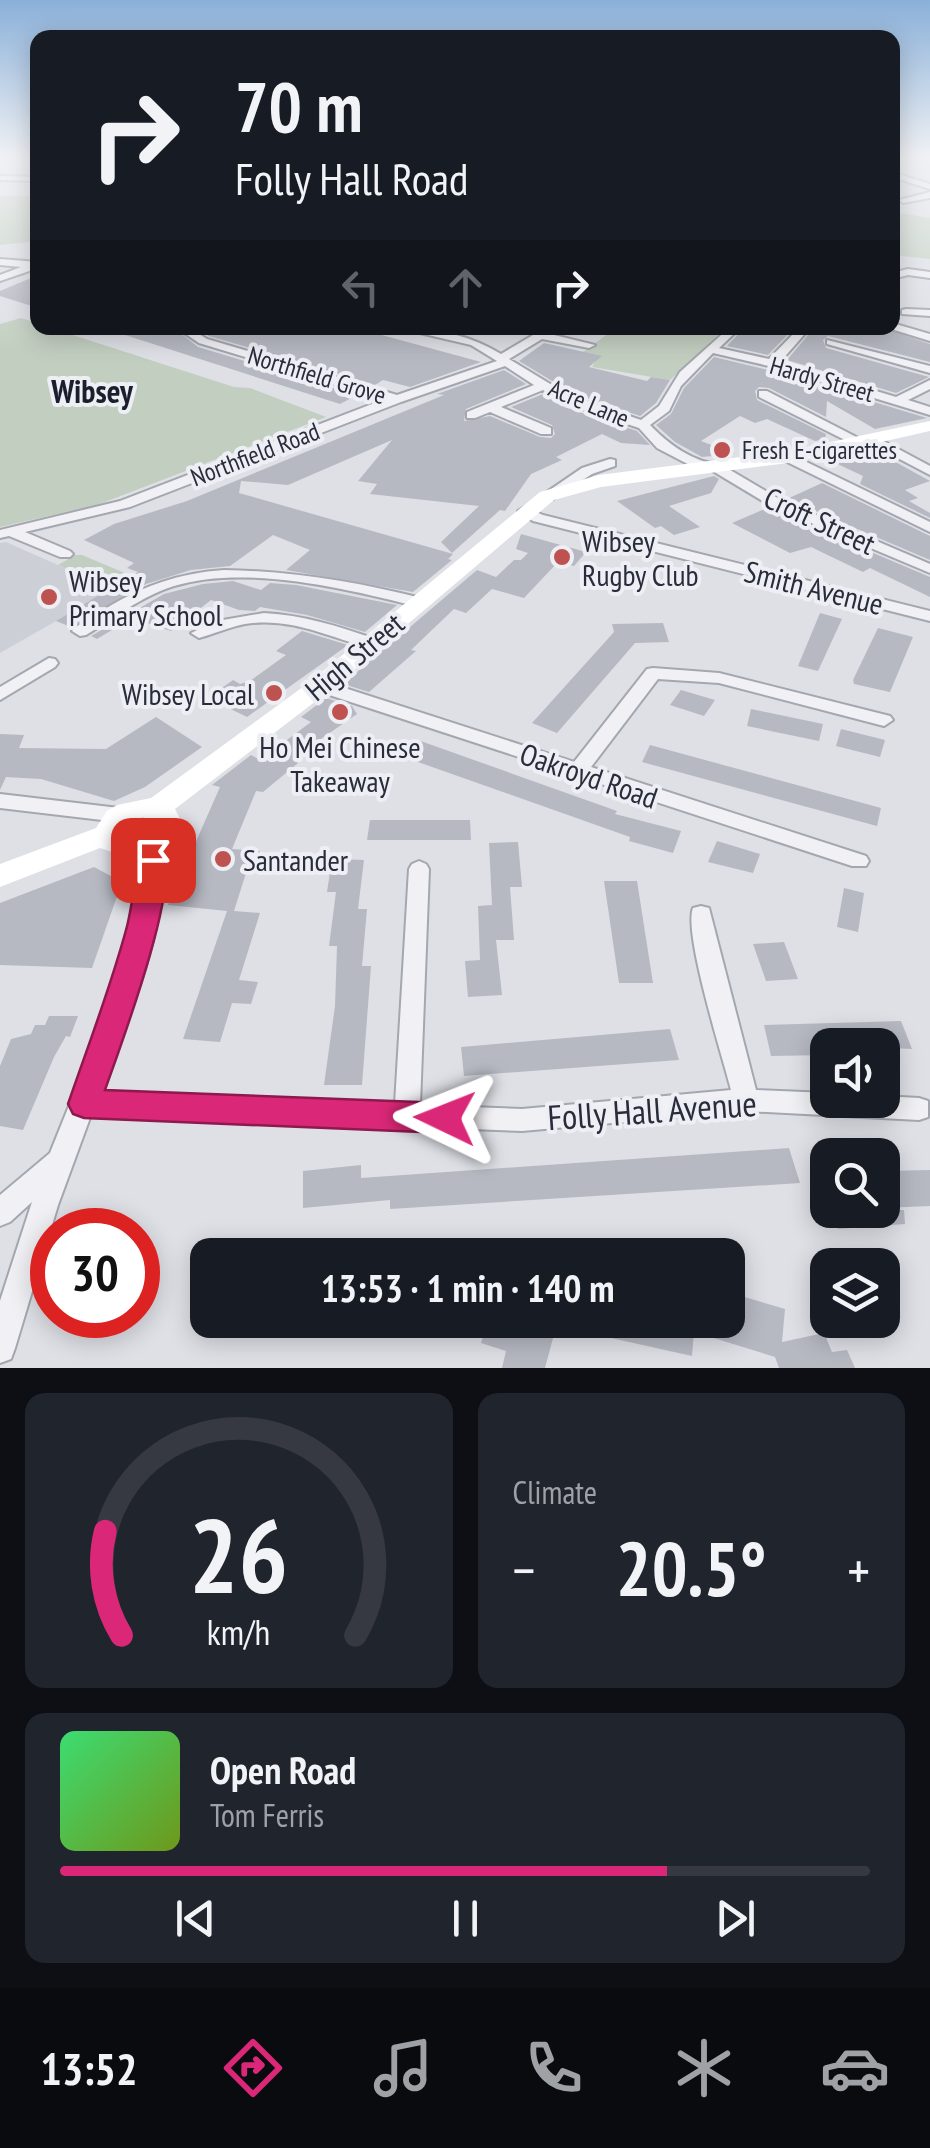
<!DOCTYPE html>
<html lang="en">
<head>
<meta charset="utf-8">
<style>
	body { margin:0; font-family:"PT Sans Narrow",sans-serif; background:#20242c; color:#f1f3f6; height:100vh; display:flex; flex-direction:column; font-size:38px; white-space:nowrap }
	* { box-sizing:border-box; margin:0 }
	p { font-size:32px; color:#9ea1a6 }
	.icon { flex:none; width:55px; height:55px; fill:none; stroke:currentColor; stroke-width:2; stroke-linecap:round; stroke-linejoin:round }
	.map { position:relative; height:1368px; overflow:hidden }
	.details { display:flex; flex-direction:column; gap:25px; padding:25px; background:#0d0f14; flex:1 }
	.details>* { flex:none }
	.guide { position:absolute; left:30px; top:30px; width:870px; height:305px; border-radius:20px; box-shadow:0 5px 25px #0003; background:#171b24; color:#f1f3f6; overflow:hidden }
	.tools { position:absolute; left:810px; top:1028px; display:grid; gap:20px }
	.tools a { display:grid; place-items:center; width:90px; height:90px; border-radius:20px; background:#171b24; box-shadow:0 5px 25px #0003; font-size:50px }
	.speed { position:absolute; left:30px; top:1208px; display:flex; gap:20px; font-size:50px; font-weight:700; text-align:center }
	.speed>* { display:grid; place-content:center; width:130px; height:130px; border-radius:50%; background:#171b24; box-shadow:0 5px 25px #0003; line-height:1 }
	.speed .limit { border:15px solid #d22; background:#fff; color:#111 }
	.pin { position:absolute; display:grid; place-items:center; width:85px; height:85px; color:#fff; margin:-42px; border-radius:20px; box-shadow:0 5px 15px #0006 }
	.me { position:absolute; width:110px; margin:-55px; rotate:272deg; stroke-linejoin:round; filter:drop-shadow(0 0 8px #0008) }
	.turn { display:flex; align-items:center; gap:35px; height:210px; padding:0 40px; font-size:45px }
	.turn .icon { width:130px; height:130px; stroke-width:2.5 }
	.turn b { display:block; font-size:70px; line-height:85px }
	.lanes { display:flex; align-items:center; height:95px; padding:0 40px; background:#0003; justify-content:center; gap:50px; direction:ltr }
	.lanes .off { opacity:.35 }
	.big { font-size:75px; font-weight:600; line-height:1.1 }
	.details .widget { flex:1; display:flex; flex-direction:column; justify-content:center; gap:15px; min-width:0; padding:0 35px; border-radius:20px; background:#20242c }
	.details .dial { align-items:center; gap:0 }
	.dial svg { height:260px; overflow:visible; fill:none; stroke:#363941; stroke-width:7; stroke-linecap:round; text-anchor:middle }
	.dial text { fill:#f1f3f6; stroke:none }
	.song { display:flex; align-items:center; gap:30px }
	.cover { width:120px; height:120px; border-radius:15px; background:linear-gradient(135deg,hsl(140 70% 55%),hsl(80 70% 35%)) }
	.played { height:10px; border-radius:5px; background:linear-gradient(90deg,#db2777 75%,#363941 75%) }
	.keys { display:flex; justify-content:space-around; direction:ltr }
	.heat { display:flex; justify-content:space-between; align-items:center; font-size:55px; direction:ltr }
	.details .tiles { flex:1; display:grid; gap:25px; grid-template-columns:1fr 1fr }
	.widget:last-child { grid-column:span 2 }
	.trip { position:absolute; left:190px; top:1238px; width:555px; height:100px; border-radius:20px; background:#171b24; box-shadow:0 5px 25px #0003; font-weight:600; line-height:100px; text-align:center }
	.dock { display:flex; height:160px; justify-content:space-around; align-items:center; background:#090b0e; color:#9ea1a6 }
	.dock .icon { width:70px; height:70px }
	.dock .on { color:#db2777 }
	.dock b { font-size:45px; color:#f1f3f6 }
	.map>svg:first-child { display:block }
	.built { fill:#cdcfd7 }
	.green { fill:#c2cfc0 }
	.building { fill:#b6b9c2 }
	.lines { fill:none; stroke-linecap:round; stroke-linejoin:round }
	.minor-casing { stroke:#a4a7af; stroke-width:4 }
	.minor { fill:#f1f1f5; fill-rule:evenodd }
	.secondary { fill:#fff; fill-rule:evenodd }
	.route { fill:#db2777; stroke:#8e194d; stroke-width:2.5 }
	.poi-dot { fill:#be5250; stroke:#edeff4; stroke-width:4 }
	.labels { text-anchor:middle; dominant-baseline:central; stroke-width:8; stroke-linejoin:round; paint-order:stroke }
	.far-street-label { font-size:25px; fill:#292d3b; stroke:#edeff4 }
	.far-poi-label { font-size:25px; fill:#292d3b; stroke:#edeff4; text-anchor:start }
	.street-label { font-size:30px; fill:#292d3b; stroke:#edeff4 }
	.poi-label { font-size:30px; fill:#292d3b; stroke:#edeff4; text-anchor:start }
	.far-district-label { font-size:32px; font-weight:bold; fill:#1b1e2c; stroke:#edeff4 }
	.near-street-label { font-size:35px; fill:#292d3b; stroke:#edeff4 }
</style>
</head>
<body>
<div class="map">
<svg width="930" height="1368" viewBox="0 0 930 1368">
	<rect width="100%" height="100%" fill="#dee0e6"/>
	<path class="built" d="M6 542 112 589 0 653V543Z"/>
	<g class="green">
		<path d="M0 196H37V241L0 245Z"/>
		<path d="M893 212 930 218V259L893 255Z"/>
		<path d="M21 318 37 323 38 328H51L234 387 250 388 326 417 97 505 0 527V324Z"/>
		<path d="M616 328H725L670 380 592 367 595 362 583 352Z"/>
		<path d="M75 555H82L132 576 112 589 58 565Z"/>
	</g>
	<g class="building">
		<path d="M38 275V308L0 296V291Z"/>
		<path d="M153 328H174L198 347 357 395 340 404 122 334Z"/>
		<path d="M195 328H356L481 362 410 387 383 380 375 385 209 336Z"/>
		<path d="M744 328H794L768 355 727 346Z"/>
		<path d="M814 328H884L930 344V362L828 336 823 340 826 348 929 377 896 393 787 360Z"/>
		<path d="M544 343 602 356 589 367 647 381 651 377 670 380 656 403 640 416 572 393 519 361Z"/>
		<path d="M714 357 768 370 927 418 875 429 827 401 826 417 769 388 759 387 755 391 757 400 826 434 825 439 815 441 767 419 755 423 740 416 701 441 735 454 702 457 675 442 656 425 671 414 684 388Z"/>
		<path d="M504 370 526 384 466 409 464 421 490 416 540 437 551 438 555 434 552 425 511 407 543 394 561 406 637 431 650 445 621 443 602 434 556 457 562 460 531 474 505 511 500 510 452 553 441 542 479 506 370 494 377 484 358 481 392 440 288 485 241 481 239 493 453 554 448 559 452 560 413 592 286 570 310 550 273 535 230 566 191 570 146 584 71 627 56 621 138 572 127 568 134 563 84 540 114 524 187 501 444 395 437 394Z"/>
		<path d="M872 449 930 481 905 490 918 498 909 501 930 513V518L860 484 863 476 827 459Z"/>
		<path d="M714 476 719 479 711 493 669 506 700 527 674 535 661 526 655 528 617 501Z"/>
		<path d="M822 483 930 536V560L787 499Z"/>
		<path d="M767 508 930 577V597L870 568 863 572 811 547 790 553 732 523Z"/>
		<path d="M521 534 586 552 574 566 558 562 524 598 492 589 466 613 454 609 411 650 416 651 369 692 343 684 477 570 496 577 514 560H521L528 553 516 549Z"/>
		<path d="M233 581 261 590 270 583 296 585 397 605 365 632 307 615 260 607 255 611 239 610 211 600 171 631 132 618 97 639 91 636 164 594 203 584Z"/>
		<path d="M820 613 842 619 818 671 798 666Z"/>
		<path d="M663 623 669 642 635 643 557 733 532 723 614 632 612 624Z"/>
		<path d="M878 628 913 637 890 692 854 684 853 680Z"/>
		<path d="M302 631 348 645 247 717 208 698 233 680 240 684 250 681 286 655 276 651Z"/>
		<path d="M681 690 715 700 704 716 670 705Z"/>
		<path d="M326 698 352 706 357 714 292 759 298 763 263 792 256 791 232 849 260 851 254 874 246 873 234 911 260 913 239 980 258 982 251 1004 232 1003 220 1042 183 1039 227 911 168 905 220 787 212 785 251 755 260 760 311 722 301 717Z"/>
		<path d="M751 709 823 724 819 741 747 726Z"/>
		<path d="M156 717 202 747 145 787 114 801 41 779 6 777 0 790V734L24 735 19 748 106 749Z"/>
		<path d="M841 729 885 740 880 757 836 746Z"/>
		<path d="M415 739 617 811 615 814 681 831 673 853 629 841 630 837 401 756Z"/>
		<path d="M650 745 881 808 877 826 642 762Z"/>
		<path d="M370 820H470L471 840H367Z"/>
		<path d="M717 841 760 854 753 873 708 862Z"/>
		<path d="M518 842 522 887H510L514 940H496L502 995 468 997 465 961 480 960 478 906 492 905 489 843Z"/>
		<path d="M332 859 364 860 358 909H367L362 966H371L362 1085H324L335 1006 337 946H329L336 892H327Z"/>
		<path d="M94 867 122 882 92 968 0 965V903Z"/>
		<path d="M604 881H637L653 983H619Z"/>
		<path d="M844 888 864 893 858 932 837 927Z"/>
		<path d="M784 942 798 979 766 981 753 944Z"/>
		<path d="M49 1016H78L70 1037 66 1036 54 1057 23 1130 0 1126V1066L11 1039 31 1034 35 1025H45Z"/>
		<path d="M901 1021 912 1049 828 1045V1055L771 1056 764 1025Z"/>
		<path d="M670 1029 679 1060 464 1076 461 1047Z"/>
		<path d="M789 1148 800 1183 390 1209V1200L303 1208V1171L361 1165V1178Z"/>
		<path d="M930 1170V1206L882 1208V1171Z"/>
		<path d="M832 1210H904L905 1224 838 1229Z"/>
		<path d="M728 1292 785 1309 782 1342 824 1333 832 1352 847 1350 855 1368H779L775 1357 694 1332 692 1356 566 1328 567 1320H728Z"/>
		<path d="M488 1320H535L556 1327 545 1368H502L506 1351 481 1343Z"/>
	</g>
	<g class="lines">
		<defs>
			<g id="minor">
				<path d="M892 172 930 184V189L892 177Z"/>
				<path d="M0 176 38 177V181L0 180Z"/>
				<path d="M930 192V198L903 203 899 200Z"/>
				<path d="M0 259 38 262V268L0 281V275L21 267 0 265Z"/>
				<path d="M908 269 930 272V278L908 275 892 279V273Z"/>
				<path d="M906 309 930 310V316L902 314V310Z"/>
				<path d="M892 323 930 334V341L888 328H892Z"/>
				<path d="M177 328H189L207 339 397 395 497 361 471 345 407 330 406 328C439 328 473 337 501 354L545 328H557L550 334 595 345 589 348 542 339 509 359 570 396 641 420 659 406 680 372 729 328H740L719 348 769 359 799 328H810L780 362 896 397 930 380V389L908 400 930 407V415L769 366 713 353 681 386 669 411 650 425C668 444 694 463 720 464L781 500 930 564V573L771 506 711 470 701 471 657 448 639 428 562 402 543 390 501 407 551 428V434H541L490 412 475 418H467V412L534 385 505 366 401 402 130 507 25 532 70 551 73 554 70 557H60L9 536 0 538V530L120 501 385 399 199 343Z"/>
				<path d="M827 340 930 366V373L827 344Z"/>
				<path d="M759 391H767L868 443 862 447 857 446 759 397Z"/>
				<path d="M874 436 930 466V475L869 443V437Z"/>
				<path d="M788 453 930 522V532L783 460 781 457Z"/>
				<path d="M610 459 615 460V466L592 474 553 499H543L541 496 582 468Z"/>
				<path d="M525 507 543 515 930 611V621L533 521 518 511Z"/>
				<path d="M224 570C293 571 358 582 425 599L427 602 419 607C348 589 246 564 174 586 142 596 114 618 86 635L80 636 72 631C81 622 93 616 105 609 143 586 179 573 224 570Z"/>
				<path d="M264 613C303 615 338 626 375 639L377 643 369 648C327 636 290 617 245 624 229 627 214 634 199 638L191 633 217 621Z"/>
				<path d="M49 658 55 659 58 663 55 667 0 700V687Z"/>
				<path d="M653 668 719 673 890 716 893 720 884 726 719 683 658 679 591 767 866 856 869 861 866 866H852L314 690 311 686 320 681 326 682 574 762 647 669Z"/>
				<path d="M0 794 119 808 126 810 129 815 126 820 119 822 0 808Z"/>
				<path d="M150 838 157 840C182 895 121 1038 99 1093L395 1104 409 869 412 864 419 861 426 864 429 869 420 1105 522 1109 731 1090C723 1058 683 933 693 908L701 906 709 908 756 1090 828 1093V1100H882V1096L919 1098 928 1101V1117L919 1120 746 1111 522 1131 91 1115 58 1205 15 1348 11 1359 0 1363V1301L32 1202 10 1222 0 1226V1195L50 1153 93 1046 125 957 136 914 142 876 140 845 143 840Z"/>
			</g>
		</defs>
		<use href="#minor" class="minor-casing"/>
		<use href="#minor" class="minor"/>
		<path class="secondary" d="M930 421V431L788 463 601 487 554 500 329 691 175 809 183 825 172 845 134 859 100 848 0 887V864L96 828 107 811 117 805 151 798 311 681 540 492 599 475 788 451ZM143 817 154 823 151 831 133 838 123 835 127 825Z"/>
	</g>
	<linearGradient id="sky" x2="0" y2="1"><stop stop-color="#8ab0d9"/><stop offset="0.45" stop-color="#f0f1f4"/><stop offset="1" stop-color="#f0f1f4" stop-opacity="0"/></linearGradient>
	<rect width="930" height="349" fill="url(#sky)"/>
	<path class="route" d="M153 851 163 853C181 885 119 1050 105 1090L445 1103 457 1108 462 1118 457 1128 445 1133 84 1118 73 1114 68 1104C88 1046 110 989 126 930 132 911 135 868 144 853Z"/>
	<g class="poi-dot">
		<circle cx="722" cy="450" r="10"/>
		<circle cx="562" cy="557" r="10"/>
		<circle cx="49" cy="597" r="10"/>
		<circle cx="274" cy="693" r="10"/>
		<circle cx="340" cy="712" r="10"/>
		<circle cx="223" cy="859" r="10"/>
	</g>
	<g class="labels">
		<g class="far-street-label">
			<text transform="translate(317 375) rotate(17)">Northfield Grove</text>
			<text transform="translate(822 379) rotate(16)">Hardy Street</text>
			<text transform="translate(589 403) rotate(23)">Acre Lane</text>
			<text transform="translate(255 454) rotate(-21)">Northfield Road</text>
		</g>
		<g class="far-poi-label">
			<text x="742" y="450">Fresh E-cigarettes</text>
		</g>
		<g class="street-label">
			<text transform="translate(820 520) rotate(25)">Croft Street</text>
			<text transform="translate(814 587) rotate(14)">Smith Avenue</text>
			<text transform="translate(354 656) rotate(-40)">High Street</text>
			<text transform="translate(589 775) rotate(19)">Oakroyd Road</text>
		</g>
		<g class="poi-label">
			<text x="582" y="540">Wibsey<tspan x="582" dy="34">Rugby Club</tspan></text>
			<text x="69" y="580">Wibsey<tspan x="69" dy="34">Primary School</tspan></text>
			<text x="254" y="693" text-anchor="end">Wibsey Local</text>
			<text x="340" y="746" text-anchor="middle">Ho Mei Chinese<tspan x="340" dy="34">Takeaway</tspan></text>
			<text x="243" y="859">Santander</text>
		</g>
		<g class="far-district-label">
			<text x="92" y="391">Wibsey</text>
		</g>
		<g class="near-street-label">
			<text transform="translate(652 1110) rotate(-4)">Folly Hall Avenue</text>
		</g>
	</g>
</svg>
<div class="tools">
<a><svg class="icon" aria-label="sound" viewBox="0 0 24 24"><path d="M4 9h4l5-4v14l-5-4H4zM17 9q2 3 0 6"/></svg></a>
<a><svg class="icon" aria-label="search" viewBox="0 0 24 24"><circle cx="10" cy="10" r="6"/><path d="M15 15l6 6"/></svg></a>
<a><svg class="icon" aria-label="layers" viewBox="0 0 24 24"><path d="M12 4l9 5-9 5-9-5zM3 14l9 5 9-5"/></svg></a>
</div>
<div class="speed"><div class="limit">30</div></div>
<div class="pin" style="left:153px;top:860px;background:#d93025"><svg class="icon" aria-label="arrive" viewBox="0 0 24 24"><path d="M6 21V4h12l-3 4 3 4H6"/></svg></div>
<svg class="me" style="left:445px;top:1118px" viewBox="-20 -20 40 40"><path d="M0-17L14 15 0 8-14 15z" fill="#db2777" stroke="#fff" stroke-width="4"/></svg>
<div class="trip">13:53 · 1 min · 140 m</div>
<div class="guide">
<div class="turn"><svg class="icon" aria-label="right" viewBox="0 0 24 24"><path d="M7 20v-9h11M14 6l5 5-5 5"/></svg><div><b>70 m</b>Folly Hall Road</div></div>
<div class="lanes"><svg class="icon off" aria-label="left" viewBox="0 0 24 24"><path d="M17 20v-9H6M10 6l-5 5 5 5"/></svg><svg class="icon off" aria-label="ahead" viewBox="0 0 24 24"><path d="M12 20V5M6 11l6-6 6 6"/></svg><svg class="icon" aria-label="right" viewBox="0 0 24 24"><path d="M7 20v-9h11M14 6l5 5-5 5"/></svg></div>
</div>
</div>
<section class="details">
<div class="tiles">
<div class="widget dial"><svg viewBox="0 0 100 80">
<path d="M14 69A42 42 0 1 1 86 69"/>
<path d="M14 69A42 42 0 0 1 9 37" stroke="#db2777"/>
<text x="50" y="56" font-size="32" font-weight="700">26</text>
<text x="50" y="72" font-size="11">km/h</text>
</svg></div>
<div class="widget"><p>Climate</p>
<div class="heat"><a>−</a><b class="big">20.5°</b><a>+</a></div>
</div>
<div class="widget">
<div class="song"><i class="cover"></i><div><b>Open Road</b><p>Tom Ferris</p></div></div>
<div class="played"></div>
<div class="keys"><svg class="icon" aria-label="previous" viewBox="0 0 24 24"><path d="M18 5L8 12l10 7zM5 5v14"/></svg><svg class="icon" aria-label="pause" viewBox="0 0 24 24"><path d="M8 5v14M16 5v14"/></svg><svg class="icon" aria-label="next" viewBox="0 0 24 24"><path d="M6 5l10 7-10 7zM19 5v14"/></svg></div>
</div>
</div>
</section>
<nav class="dock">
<b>13:52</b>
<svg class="icon on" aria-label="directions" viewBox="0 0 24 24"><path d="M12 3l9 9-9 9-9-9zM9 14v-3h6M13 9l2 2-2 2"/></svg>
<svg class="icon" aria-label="music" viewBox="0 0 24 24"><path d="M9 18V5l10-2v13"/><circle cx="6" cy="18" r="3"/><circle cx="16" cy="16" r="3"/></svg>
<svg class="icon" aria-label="phone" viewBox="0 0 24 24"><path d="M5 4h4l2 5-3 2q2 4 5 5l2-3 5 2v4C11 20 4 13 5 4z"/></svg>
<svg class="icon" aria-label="climate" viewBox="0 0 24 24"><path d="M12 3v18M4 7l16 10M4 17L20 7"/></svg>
<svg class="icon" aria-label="car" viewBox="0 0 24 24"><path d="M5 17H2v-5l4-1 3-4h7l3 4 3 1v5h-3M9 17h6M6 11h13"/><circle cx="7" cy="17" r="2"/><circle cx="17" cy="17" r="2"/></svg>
</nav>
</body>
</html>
